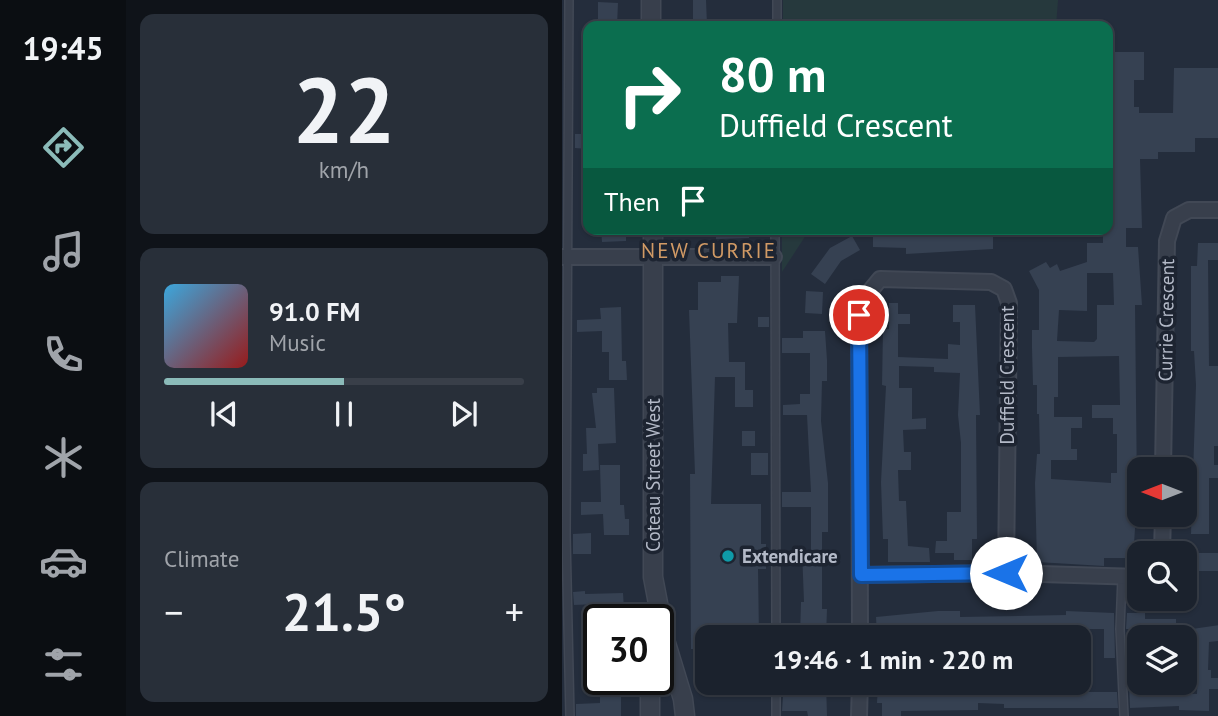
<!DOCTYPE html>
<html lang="en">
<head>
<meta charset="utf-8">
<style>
	body { margin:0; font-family:"PT Sans",sans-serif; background:#282f39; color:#f1f3f6; height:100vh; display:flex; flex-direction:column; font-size:26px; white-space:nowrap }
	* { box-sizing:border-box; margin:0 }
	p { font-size:23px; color:#a0a4aa }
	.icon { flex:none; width:38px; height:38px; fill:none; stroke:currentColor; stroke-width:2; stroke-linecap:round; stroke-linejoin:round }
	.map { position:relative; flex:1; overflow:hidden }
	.details { display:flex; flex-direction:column; gap:14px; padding:14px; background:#0f1319; width:436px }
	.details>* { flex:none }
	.top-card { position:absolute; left:21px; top:21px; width:530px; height:214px; border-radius:14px; box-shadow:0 2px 5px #0004,0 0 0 2px #393f49; background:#0b6e4f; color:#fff; overflow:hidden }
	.needle { width:46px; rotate:270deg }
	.fabs { position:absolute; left:565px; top:457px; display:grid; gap:14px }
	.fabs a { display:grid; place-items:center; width:70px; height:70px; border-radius:14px; background:#1b222d; box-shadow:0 2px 5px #0004,0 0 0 2px #393f49; font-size:35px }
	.speed { position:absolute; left:21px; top:604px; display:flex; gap:14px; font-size:35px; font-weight:700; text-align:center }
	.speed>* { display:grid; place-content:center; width:91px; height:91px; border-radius:50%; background:#1b222d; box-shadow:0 2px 5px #0004,0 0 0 2px #393f49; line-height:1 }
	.speed .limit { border:4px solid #111; border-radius:10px; background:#fff; color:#111 }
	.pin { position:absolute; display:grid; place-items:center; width:60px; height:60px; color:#fff; margin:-30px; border:4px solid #fff; border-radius:50%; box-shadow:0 2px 7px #0007 }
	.me { position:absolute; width:77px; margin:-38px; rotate:270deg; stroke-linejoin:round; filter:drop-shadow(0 0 5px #0008) }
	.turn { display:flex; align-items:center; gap:24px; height:147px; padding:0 21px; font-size:32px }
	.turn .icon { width:91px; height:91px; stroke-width:2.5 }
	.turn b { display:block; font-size:49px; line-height:60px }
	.then { display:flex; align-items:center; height:66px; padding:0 21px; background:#0003; gap:14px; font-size:26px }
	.big { font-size:52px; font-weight:700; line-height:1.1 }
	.details .widget { flex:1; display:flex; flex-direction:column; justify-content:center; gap:10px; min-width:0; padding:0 24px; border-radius:14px; background:#282f39 }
	.details .dial { align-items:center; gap:0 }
	.dial b { font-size:91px; line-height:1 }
	.song { display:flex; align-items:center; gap:21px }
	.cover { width:84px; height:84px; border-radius:10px; background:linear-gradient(135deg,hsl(200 70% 55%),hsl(0 70% 35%)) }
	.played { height:7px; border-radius:4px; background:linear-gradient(90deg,#8bbbb9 50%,#393f49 50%) }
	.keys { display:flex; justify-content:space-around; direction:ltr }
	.heat { display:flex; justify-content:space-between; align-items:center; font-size:38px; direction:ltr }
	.trip { position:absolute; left:133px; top:625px; width:396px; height:70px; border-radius:14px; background:#1b222d; box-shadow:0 2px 5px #0004,0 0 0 2px #393f49; font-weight:700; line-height:70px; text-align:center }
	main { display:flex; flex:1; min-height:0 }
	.tabs { display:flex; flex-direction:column; width:126px; justify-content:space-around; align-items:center; background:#0b0e12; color:#a0a4aa }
	.tabs .icon { width:49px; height:49px }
	.tabs .current { color:#8bbbb9 }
	.tabs b { font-size:32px; color:#f1f3f6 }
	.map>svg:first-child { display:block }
	.green { fill:#26393d }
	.building { fill:#364152; fill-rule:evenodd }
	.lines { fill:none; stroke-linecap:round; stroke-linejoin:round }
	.service-casing { stroke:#414855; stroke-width:10 }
	.minor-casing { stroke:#414855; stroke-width:18 }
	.tertiary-casing { stroke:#414855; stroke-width:21 }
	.service { stroke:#383f4c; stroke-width:7 }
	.minor { stroke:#383f4c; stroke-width:14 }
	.tertiary { stroke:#383f4c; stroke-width:18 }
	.route-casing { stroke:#114b97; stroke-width:18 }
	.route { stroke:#1a73e8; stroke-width:12 }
	.culture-dot { fill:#0f9aa8; stroke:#1d2431; stroke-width:2.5 }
	.labels { text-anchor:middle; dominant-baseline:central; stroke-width:7; stroke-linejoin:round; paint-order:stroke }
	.street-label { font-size:19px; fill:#b4bac8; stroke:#1d2431 }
	.poi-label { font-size:19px; font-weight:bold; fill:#b4bac8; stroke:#1d2431; text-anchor:start }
	.neighbourhood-label { font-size:21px; letter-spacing:2px; fill:#d19a65; stroke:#1d2431 }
</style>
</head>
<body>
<main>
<nav class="tabs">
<b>19:45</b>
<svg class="icon current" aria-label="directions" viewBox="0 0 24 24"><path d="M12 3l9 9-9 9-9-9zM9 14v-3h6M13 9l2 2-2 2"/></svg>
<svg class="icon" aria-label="music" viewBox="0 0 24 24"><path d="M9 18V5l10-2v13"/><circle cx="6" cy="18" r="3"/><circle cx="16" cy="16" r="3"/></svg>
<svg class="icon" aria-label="phone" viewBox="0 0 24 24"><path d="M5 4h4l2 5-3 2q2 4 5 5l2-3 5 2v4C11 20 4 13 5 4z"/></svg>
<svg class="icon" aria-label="climate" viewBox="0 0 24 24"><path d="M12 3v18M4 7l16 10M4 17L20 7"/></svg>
<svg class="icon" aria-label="car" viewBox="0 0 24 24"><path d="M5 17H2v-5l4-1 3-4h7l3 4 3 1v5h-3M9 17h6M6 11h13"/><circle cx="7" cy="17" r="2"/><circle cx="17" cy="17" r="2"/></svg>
<svg class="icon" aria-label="filters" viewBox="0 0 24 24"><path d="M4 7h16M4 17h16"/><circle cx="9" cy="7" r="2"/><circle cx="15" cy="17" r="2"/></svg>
</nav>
<section class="details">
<div class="widget dial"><b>22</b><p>km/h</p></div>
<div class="widget">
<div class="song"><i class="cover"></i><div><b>91.0 FM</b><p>Music</p></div></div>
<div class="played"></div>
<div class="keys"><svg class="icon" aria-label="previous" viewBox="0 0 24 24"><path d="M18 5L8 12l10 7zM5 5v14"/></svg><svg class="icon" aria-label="pause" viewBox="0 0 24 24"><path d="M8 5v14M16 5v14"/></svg><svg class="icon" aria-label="next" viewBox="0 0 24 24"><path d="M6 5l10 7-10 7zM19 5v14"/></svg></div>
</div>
<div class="widget"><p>Climate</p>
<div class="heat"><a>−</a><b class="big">21.5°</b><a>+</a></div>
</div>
</section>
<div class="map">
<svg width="657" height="716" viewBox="0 0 657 716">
	<rect width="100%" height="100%" fill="#242d3c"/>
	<g class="green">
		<path d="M221 0H496V1L494 26H221Z"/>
		<path d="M220 229H248L220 272Z"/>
	</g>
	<g class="building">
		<path d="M131 0H144L145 25H131Z"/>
		<path d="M36 2 56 3 55 26H40L41 19H36Z"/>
		<path d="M546 52H582V80H572V107H577V113H611L612 68H657V138H633V152H596V159H578L580 228H564V247H576L580 305H573L575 493 565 494V514H574L571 558H542V566L475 562 473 483 475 454H478L477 414H475V385H471L470 348V330H477V290L467 271 484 262 488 268 495 264 498 271 525 262V243H541V229H546L549 225ZM525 273H551L552 305H535V339L532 342 495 341 497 310 525 311ZM557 356 558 405H530V418H551V434H555V473H549V483L489 479V460H515V449H509V428H520V417H492V397H496V357Z"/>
		<path d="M13 134H26V149L13 148Z"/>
		<path d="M39 229H64V241L40 242Z"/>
		<path d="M154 229H187V238L154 239Z"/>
		<path d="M351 229V237L406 236 405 229 431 232V249L344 254V248L311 247V230Z"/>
		<path d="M290 236 298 250 279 261 263 284 249 274 268 248Z"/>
		<path d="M636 243H657V260H646L647 366H657V446H652V465H657V478H647V534H629L634 385 632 351H629V266H635Z"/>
		<path d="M159 276H177L175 323H166L167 362H183V390H191V407H173V377H153L149 504H199V544H204V569H196L197 637H145V649H129L128 474H133L127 310H136V282H159Z"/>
		<path d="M244 291 261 292 260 314 243 313Z"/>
		<path d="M327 303H336V314H348V324H336V357L386 359V344L398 345V322H391V305H413L418 415H414L415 539H410V560H392V553H373L374 541H385V512H399V443L396 415 398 373 372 372V367L337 366V388H350V419L364 418V429L341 430 342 452H349V470H336L337 501H344L346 546 367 548 368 562H326V539H321L319 482 324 386 320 385 321 330 327 329Z"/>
		<path d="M59 307 60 361H64L65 380H47V352H40V331L15 332V320L39 319 38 308Z"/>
		<rect x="196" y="317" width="11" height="10"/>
		<path d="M241 331H263L265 360V381H260L259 421 266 483V532H260V609H265L264 637H238L239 602H242L240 550H249V507H220V492H249L245 415H221V405L238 404V394H248V353H220V338H241Z"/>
		<path d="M35 388H52L54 443 36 444 37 470 21 471V454H25L24 428H34L30 393H35Z"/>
		<rect x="180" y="431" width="13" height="15"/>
		<rect x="189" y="453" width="17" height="22"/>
		<path d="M38 465H58V505H62L63 519H67V535H42L41 514 19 515V502H39Z"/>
		<path d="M29 533V554H11V534Z"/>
		<rect x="635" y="553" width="22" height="18"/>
		<path d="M23 591V594L61 593 62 609H57V620H35V604L12 605 11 592Z"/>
		<path d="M376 611H398V617L504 615V611L552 613 553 658H542V629H523V637L403 635 376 630 335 631V637H315L314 617Z"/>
		<path d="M565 613H583V619H614V637H594L592 630 564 629Z"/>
		<path d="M657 625V641L647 642 646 670H649V678H657V689H647V711L617 710V706L568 708 567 685 608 689V693L635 694 636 660H628L629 645 623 646V630Z"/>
		<path d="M37 630V643L19 644V631Z"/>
		<path d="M49 679H59V716H14V704L38 703V686H49Z"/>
		<rect x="182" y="682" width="15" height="13"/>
		<path d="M222 682H264L265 716H246L245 711H220Z"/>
		<path d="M316 682H340L339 694H367L400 692V689L442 690V682H486V692H555L556 708H442V704L416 703V710L339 711V716H320V703H315Z"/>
	</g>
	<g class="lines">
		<defs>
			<g id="service">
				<path d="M7 0 4 535 8 716"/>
				<path d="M215 26V0"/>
				<path d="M213 229 214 637"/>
				<path d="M560 577 558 629 562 716"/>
				<path d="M214 682V716"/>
			</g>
			<g id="minor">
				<path d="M0 257H212"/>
				<path d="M601 469 605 241 612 218 627 210H657"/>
				<path d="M600 553 601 514"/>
				<path d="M299 575 444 573 578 577"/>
				<path d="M623 578H625"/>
				<path d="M298 637 297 315 304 296 318 279 429 282 442 289 447 303 444 573"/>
				<path d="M297 716 298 682"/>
			</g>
			<g id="tertiary">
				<path d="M89 0V26"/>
				<path d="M91 229V577L103 640 121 699 123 716"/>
				<path d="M88 716V679"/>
			</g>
		</defs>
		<use href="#service" class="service-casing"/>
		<use href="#minor" class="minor-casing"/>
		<use href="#tertiary" class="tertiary-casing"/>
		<use href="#service" class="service"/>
		<use href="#minor" class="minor"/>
		<use href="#tertiary" class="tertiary"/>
	</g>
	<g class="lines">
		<defs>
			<path id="route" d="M297 315 299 575 444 573"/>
		</defs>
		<use href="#route" class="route-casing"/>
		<use href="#route" class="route"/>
	</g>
	<circle class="culture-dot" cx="166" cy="556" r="7"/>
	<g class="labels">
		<g class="street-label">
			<text transform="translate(604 320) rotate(-89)">Currie Crescent</text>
			<text transform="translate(445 375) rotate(-90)">Duffield Crescent</text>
			<text transform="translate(91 475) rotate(-90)">Coteau Street West</text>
		</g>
		<g class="poi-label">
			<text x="180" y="556">Extendicare</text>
		</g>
		<g class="neighbourhood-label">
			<text x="147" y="250">NEW CURRIE</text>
		</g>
	</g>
</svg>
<div class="fabs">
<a><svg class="needle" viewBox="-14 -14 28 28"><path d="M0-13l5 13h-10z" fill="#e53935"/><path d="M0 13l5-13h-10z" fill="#a0a4aa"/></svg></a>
<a><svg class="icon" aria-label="search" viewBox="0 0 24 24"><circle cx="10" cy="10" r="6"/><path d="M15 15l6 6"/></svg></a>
<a><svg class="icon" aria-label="layers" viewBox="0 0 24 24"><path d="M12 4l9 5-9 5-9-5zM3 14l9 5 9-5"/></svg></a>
</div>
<div class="speed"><div class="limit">30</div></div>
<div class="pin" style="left:297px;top:315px;background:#d93025"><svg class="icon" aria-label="arrive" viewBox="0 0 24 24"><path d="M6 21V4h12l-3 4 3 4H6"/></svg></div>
<svg class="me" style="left:444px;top:573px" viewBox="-20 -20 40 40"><circle r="19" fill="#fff"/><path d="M0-13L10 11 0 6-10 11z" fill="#1a73e8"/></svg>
<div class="trip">19:46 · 1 min · 220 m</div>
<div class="top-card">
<div class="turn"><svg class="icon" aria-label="right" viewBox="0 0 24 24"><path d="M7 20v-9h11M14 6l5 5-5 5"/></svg><div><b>80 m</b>Duffield Crescent</div></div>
<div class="then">Then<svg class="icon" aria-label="arrive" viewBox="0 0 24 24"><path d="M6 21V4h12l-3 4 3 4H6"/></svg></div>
</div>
</div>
</main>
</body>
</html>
